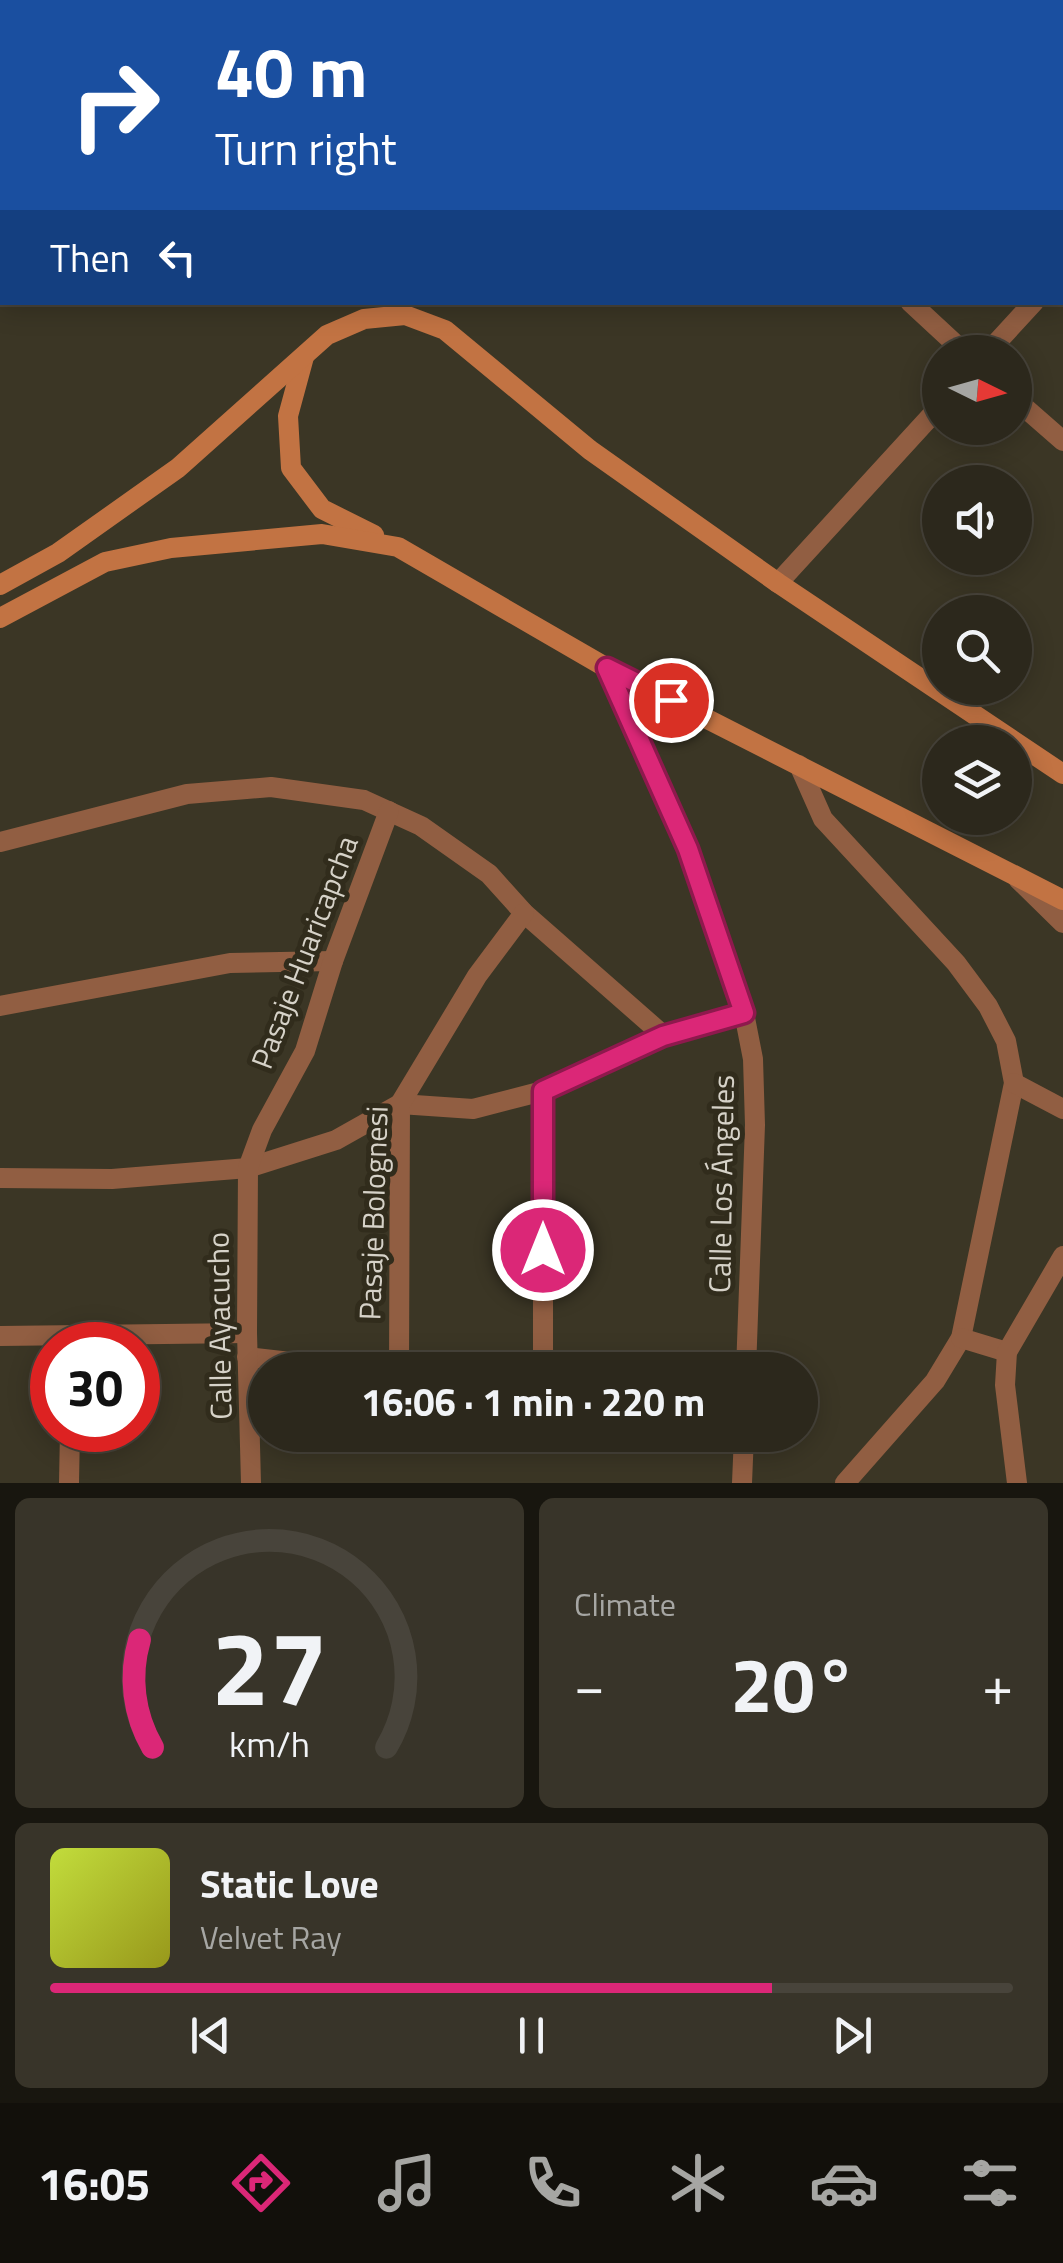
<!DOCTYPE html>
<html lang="en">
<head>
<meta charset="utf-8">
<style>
	body { margin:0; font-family:"Titillium Web",sans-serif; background:#383429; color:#f1f3f6; height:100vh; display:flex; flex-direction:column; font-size:38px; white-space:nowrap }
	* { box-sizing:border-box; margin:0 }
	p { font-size:32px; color:#a6a6a3 }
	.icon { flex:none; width:55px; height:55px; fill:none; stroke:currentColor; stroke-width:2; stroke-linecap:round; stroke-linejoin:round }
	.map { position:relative; height:1483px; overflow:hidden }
	.sheet { display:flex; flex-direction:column; gap:15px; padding:15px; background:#18160f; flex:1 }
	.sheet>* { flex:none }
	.top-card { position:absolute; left:0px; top:0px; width:1065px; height:305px; box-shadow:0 5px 25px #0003,0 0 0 2px #48443b; background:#1a4fa0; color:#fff; overflow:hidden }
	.needle { width:65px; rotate:95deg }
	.controls { position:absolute; left:922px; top:335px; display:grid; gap:20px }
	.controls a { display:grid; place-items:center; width:110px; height:110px; border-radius:50%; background:#2c281c; box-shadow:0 5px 25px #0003,0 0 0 2px #48443b; font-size:50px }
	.speed { position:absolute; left:30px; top:1322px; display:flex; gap:20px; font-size:50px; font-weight:700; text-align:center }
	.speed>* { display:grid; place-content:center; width:130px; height:130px; border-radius:50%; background:#2c281c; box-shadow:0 5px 25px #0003,0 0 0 2px #48443b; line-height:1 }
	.speed .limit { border:15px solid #d22; background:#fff; color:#111 }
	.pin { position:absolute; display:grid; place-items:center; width:85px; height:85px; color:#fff; margin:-42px; border:5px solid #fff; border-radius:50%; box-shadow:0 2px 10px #0007 }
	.me { position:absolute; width:110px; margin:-55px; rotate:0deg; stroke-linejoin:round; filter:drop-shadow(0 0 8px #0008) }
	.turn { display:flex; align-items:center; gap:35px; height:210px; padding:0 50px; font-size:45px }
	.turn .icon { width:130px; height:130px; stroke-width:2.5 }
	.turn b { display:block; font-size:70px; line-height:85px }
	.then { display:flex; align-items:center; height:95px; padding:0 50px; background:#0003; gap:20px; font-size:38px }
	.big { font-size:75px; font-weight:700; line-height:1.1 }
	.sheet .widget { flex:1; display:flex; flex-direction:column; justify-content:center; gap:15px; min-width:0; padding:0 35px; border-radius:15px; background:#383429 }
	.sheet .dial { align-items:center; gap:0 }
	.dial svg { height:260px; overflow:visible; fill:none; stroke:#48443b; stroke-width:7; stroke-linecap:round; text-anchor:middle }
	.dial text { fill:#f1f3f6; stroke:none }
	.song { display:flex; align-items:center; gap:30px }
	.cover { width:120px; height:120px; border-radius:15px; background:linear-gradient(135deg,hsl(70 70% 55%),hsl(60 70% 35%)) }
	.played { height:10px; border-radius:5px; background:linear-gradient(90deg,#db2777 75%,#48443b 75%) }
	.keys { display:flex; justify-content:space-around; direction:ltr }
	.heat { display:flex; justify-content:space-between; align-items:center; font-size:55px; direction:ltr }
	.sheet .tiles { flex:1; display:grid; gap:15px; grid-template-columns:1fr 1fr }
	.widget:last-child { grid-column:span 2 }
	.trip { position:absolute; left:248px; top:1352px; width:570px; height:100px; border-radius:50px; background:#2c281c; box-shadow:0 5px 25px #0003,0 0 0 2px #48443b; font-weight:700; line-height:100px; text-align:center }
	.tabs { display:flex; height:160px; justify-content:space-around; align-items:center; background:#12100b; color:#a6a6a3 }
	.tabs .icon { width:70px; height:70px }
	.tabs .active { color:#db2777 }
	.tabs b { font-size:45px; color:#f1f3f6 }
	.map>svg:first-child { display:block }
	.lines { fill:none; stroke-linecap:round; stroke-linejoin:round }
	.street { stroke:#915e42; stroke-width:20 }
	.secondary { stroke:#c27343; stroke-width:20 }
	.route-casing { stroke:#8e194d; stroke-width:25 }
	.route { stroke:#db2777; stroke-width:18 }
	.labels { text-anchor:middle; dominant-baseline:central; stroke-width:10; stroke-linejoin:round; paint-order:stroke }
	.street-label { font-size:30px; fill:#d6d2c8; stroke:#312c1c }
</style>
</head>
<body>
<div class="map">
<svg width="1063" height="1483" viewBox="0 0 1063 1483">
	<rect width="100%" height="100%" fill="#3b3625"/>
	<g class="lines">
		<g class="street">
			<path d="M927 0 930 2"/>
			<path d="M771 2 775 0"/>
			<path d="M1062 120H1063"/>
			<path d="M1062 272 1063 271"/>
			<path d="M910 302 964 352"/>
			<path d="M988 352 1034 302"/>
			<path d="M1015 399 1063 441"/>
			<path d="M778 583 940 406"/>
			<path d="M607 668 687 849 744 1013 753 1059 755 1125 746 1370"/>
			<path d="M799 765 823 819 956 963 988 1006 1006 1041 1014 1083 961 1338 935 1381 845 1483"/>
			<path d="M0 842 187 794 271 787 364 800 421 826 489 874 524 913 663 1035"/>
			<path d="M1018 879 1063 923"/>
			<path d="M0 1006 230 963 333 961"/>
			<path d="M1014 1083 1063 1109"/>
			<path d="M543 1091V1370"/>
			<path d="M0 1178 112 1179 248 1168 336 1140 400 1104 473 1109 543 1091 663 1035 744 1013"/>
			<path d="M0 1336 247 1333"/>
			<path d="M961 1338 1007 1352"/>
			<path d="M247 1357 361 1370"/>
			<path d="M399 1370 400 1104 477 976 524 913"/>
			<path d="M69 1483 70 1430"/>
			<path d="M251 1483 247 1333 248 1168 262 1130 305 1051 333 961 389 811"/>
			<path d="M742 1483 744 1435"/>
			<path d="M1017 1483 1005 1385 1007 1352 1063 1256"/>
		</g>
		<g class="secondary">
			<path d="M304 357 288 416 291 468 322 509 374 535"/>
			<path d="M0 585 58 553 178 468 327 335 364 319 405 315 445 330 590 450 778 583 1063 774"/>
			<path d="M0 618 105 562 171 548 322 534 398 547 607 668 1063 900"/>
		</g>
	</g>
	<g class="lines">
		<defs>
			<path id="route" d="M543 1250V1091L663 1036 744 1013 688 849 607 668 671 700"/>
		</defs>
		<use href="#route" class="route-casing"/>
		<use href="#route" class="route"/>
	</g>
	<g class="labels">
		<g class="street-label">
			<text transform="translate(304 952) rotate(-69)">Pasaje Huaricapcha</text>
			<text transform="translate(721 1184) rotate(-89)">Calle Los Ángeles</text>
			<text transform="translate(373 1213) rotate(-88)">Pasaje Bolognesi</text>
			<text transform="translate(219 1326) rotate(-91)">Calle Ayacucho</text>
		</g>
	</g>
</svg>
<div class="controls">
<a><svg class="needle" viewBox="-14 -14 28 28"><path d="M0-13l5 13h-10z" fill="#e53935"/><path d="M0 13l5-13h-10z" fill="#a6a6a3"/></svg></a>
<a><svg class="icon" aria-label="sound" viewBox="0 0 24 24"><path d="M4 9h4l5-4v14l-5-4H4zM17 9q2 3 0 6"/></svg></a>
<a><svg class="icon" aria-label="search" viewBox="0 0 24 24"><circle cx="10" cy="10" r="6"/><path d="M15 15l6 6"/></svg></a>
<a><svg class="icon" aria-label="layers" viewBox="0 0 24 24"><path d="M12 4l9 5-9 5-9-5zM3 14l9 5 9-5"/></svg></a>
</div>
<div class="speed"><div class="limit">30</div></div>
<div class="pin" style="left:671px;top:700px;background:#d93025"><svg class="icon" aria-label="arrive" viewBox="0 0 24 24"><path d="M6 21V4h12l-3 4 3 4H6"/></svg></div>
<svg class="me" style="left:543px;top:1250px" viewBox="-20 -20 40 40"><circle r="17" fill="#db2777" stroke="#fff" stroke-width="3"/><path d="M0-11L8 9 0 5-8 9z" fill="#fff"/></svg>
<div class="trip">16:06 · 1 min · 220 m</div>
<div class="top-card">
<div class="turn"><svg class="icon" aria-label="right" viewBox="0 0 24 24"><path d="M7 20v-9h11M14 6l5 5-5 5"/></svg><div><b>40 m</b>Turn right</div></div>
<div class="then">Then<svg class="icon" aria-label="left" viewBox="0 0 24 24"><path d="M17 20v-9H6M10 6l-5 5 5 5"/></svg></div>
</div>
</div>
<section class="sheet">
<div class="tiles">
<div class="widget dial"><svg viewBox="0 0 100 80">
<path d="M14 69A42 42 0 1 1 86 69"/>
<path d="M14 69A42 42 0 0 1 10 36" stroke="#db2777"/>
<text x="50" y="56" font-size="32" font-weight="700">27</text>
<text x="50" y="72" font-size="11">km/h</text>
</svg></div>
<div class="widget"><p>Climate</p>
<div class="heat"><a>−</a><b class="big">20°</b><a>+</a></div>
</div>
<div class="widget">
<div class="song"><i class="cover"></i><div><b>Static Love</b><p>Velvet Ray</p></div></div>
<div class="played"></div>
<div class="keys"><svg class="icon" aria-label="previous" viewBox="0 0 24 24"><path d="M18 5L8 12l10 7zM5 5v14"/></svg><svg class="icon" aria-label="pause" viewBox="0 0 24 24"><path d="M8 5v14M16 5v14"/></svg><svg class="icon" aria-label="next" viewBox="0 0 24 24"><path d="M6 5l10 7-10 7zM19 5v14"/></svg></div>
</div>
</div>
</section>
<nav class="tabs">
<b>16:05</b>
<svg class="icon active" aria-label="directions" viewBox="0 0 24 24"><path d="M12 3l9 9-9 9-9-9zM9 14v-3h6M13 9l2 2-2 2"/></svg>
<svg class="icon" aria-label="music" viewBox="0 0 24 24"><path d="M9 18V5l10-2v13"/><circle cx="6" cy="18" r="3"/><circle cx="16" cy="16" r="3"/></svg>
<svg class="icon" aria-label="phone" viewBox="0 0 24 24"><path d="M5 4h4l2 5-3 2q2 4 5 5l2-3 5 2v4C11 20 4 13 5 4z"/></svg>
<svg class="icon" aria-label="climate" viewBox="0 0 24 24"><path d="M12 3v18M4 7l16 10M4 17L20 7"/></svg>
<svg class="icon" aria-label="car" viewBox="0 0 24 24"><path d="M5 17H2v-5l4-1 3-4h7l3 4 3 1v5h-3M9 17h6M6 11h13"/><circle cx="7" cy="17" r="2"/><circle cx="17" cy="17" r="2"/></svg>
<svg class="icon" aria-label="filters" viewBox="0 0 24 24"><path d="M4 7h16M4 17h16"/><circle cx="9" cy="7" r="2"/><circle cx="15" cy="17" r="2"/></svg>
</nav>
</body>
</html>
